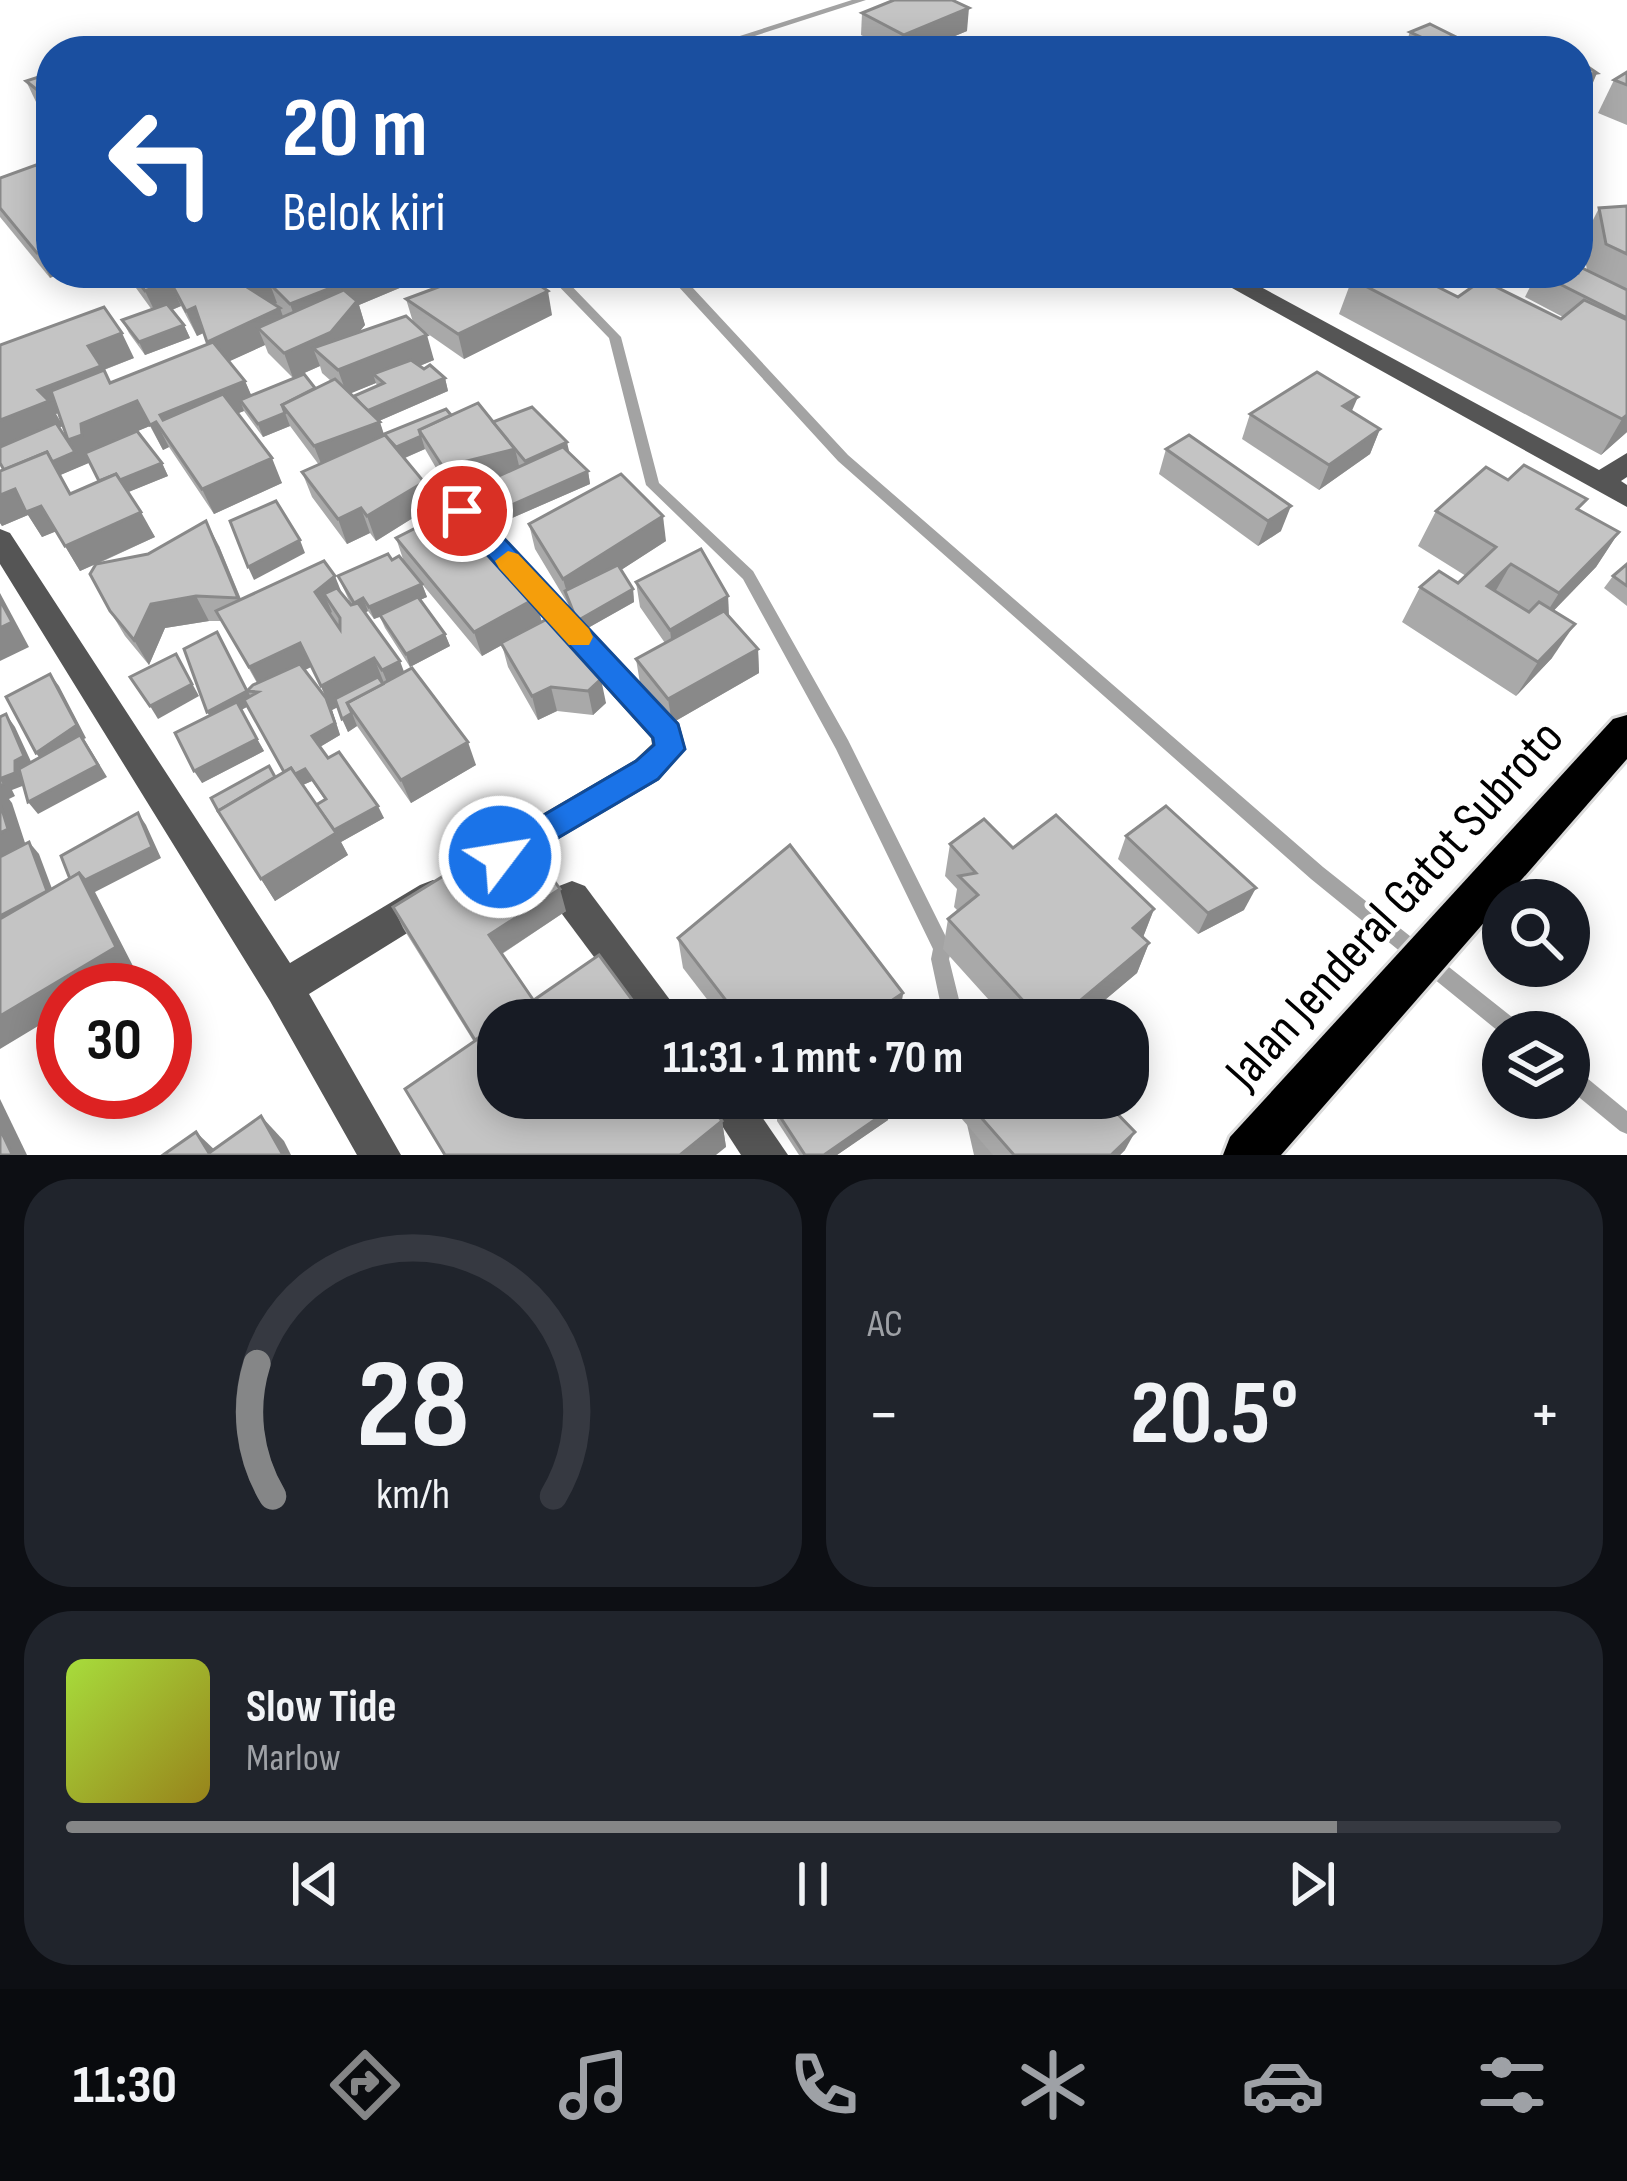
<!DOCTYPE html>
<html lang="id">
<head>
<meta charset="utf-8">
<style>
	body { margin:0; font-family:"Sofia Sans Condensed",sans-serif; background:#20242c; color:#f1f3f6; height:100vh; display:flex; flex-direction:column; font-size:45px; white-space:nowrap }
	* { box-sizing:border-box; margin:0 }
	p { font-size:39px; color:#9ea1a6 }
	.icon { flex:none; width:66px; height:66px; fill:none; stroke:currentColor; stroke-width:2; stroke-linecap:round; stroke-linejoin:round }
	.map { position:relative; height:1155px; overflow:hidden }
	.sheet { display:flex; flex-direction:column; gap:24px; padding:24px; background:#0d0f14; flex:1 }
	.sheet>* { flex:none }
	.top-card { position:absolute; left:36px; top:36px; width:1557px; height:252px; border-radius:48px; box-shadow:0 6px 30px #0003; background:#1a4fa0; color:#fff; overflow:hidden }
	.buttons { position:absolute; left:1482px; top:879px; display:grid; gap:24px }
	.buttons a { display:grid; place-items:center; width:108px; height:108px; border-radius:50%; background:#171b24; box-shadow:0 6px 30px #0003; font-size:60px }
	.speed { position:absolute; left:36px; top:963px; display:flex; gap:24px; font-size:60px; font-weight:700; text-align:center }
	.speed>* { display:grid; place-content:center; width:156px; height:156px; border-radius:50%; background:#171b24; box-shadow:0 6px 30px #0003; line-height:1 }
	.speed .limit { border:18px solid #d22; background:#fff; color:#111 }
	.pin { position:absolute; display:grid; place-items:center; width:102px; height:102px; color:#fff; margin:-51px; border:6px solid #fff; border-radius:50%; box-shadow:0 3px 12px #0007 }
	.me { position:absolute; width:132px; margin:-66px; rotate:59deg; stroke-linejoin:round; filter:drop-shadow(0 0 9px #0008) }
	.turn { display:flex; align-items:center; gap:42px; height:252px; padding:0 48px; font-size:54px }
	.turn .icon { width:156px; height:156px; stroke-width:2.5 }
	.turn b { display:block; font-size:84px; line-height:102px }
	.big { font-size:90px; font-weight:700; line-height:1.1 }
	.sheet .tile { flex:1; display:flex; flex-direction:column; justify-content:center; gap:18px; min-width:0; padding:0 42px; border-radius:48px; background:#20242c }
	.sheet .dial { align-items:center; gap:0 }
	.dial svg { height:312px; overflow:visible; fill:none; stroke:#363941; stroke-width:7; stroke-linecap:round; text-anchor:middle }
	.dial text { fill:#f1f3f6; stroke:none }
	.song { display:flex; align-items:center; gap:36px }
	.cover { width:144px; height:144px; border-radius:18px; background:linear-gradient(135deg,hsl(80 70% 55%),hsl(50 70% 35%)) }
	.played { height:12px; border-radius:6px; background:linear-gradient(90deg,#858687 85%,#363941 85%) }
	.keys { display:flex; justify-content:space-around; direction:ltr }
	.heat { display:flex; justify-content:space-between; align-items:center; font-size:66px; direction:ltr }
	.sheet .tiles { flex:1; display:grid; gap:24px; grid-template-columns:1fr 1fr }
	.tile:last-child { grid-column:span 2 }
	.trip { position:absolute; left:477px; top:999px; width:672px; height:120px; border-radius:48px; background:#171b24; box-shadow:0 6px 30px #0003; font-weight:700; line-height:120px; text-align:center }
	.dock { display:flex; height:192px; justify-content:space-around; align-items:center; background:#090b0e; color:#9ea1a6 }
	.dock .icon { width:84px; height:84px }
	.dock .selected { color:#858687 }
	.dock b { font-size:54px; color:#f1f3f6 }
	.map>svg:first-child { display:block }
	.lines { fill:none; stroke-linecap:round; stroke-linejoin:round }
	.stream { fill:#a3a3a3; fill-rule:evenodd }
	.highway-casing { stroke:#dbdbdb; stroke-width:6 }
	.minor { fill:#555; fill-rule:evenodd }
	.highway { fill:#000; fill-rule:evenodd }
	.wall { fill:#a9a9a9; fill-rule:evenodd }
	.shaded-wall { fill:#898989 }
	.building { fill:#c4c4c4; stroke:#898989; stroke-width:3 }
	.route { fill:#1a73e8; stroke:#114b97; stroke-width:3 }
	.slow { fill:#f59e0b }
	.labels { text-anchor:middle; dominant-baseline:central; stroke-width:9; stroke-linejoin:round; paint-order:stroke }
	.near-street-label { font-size:51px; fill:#000; stroke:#fff }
</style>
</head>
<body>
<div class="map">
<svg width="1627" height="1155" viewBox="0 0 1627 1155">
	<rect width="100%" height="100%" fill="#fff"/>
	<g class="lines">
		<g class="stream">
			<path d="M852 0H866L708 51H693Z"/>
			<path d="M546 273H559L621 337 659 483 753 571 848 740 952 949 949 959 964 1020H944L931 959 933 949 836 749 743 579 646 485 609 338Z"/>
			<path d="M666 273H679L848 455 1323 867 1522 1025 1525 1032H1503V1035L1311 879 838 461Z"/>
			<path d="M1569 1066 1576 1069 1627 1111V1134L1620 1131 1569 1089Z"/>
			<path d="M961 1098H981L994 1155H974Z"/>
		</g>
		<defs>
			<path id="highway" d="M1627 715V759L1281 1155H1223L1230 1137 1613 719Z"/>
		</defs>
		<use href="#highway" class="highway-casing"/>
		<g class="minor">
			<path d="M1205 273H1235L1599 470 1627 453V477L1621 481 1627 485V507Z"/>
			<path d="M462 501 472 504 679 723 686 749 659 780 495 876 482 871 477 860 482 849 635 760 652 744 651 738 452 518 448 511Z"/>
			<path d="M0 529 10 533 290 963 420 885 433 880 446 885 451 897 446 909 309 994 401 1155H357L270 1001 0 564Z"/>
			<path d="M572 881 585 886 685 1020H641L559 910 554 898 559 886Z"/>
			<path d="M704 1098H749L788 1155H741Z"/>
		</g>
		<use href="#highway" class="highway"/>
	</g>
	<g class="wall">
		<path d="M862 13 967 31 919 51H891L861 35Z"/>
		<path d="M1410 32 1454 36 1449 48 1440 51H1422L1406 43Z"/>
		<path d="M1627 72V125L1598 113 1614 80Z"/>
		<path d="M51 73V115L37 104 26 81Z"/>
		<path d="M0 178 50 278 0 217Z"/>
		<path d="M1627 206V432L1601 455 1339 314 1352 279 1458 297 1561 319 1563 317 1525 297 1537 273 1587 270 1582 242 1599 208Z"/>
		<path d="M129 273H398L402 287 359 305 365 325 359 332 413 322 406 299 552 315 464 359 418 327 434 360 420 366 445 378 448 391 379 421 384 435 451 415 493 422 569 454 588 471 590 484 512 518 494 493 491 482 450 492 425 449 405 458 432 506 376 541 370 533 347 544 312 497 302 472 319 465 290 426 263 437 244 411 238 413 282 483 214 514 169 447 163 450 150 426 137 431 162 463 168 476 128 492 155 537 97 564 219 546 241 599 342 594 351 605 338 576 392 560 404 562 396 538 536 598 541 622 606 703 593 715 557 711 538 720 508 667 502 645 482 656 422 584 427 597 420 600 445 634 450 646 410 667 385 628 380 617 374 619 368 611 365 613 404 672 476 765 411 803 357 726 348 732 338 707 332 710 340 735 320 747 328 758 384 818 341 842 348 855 275 901 218 811 284 772 247 707 241 710 264 751 202 783 209 716 257 683 222 621H209L165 628 149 665 125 636 110 611 96 564 80 571 56 531 42 537 28 515 2 526 0 523V471L4 470 0 345 134 358 104 370 110 383 208 344 204 333 197 336 181 306 172 310 184 325 190 338 145 355 129 333 122 320 152 310 136 288ZM265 345 268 353 293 378 320 366 322 373 331 381 315 388 251 395 245 381 229 361ZM376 383 377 386 355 398 350 393ZM58 412 75 452 59 428 63 426 56 414ZM90 462 99 481 71 493 60 475ZM311 667 326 697 305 670ZM312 781 325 800 316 805 303 785Z"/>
		<path d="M1352 411 1380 429 1370 454 1319 490 1242 439 1250 414Z"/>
		<path d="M1166 449 1281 531 1258 546 1159 474Z"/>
		<path d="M1508 480 1580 510 1619 532 1596 567 1553 611 1552 658 1516 696 1402 622 1420 587 1458 583 1466 576 1418 546 1436 511Z"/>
		<path d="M529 524 666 541 621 570 633 589 634 602 579 633 568 604 535 549Z"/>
		<path d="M1627 564V606L1604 588 1613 576Z"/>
		<path d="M636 582 728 596 729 617 758 649 759 673 672 723 640 683 636 659 665 643 640 607Z"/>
		<path d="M1126 836 1244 910 1198 934 1118 859Z"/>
		<path d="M950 844 1013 848 1154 909 1143 937 1149 943 1137 973 1081 1020H1007L943 949 948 919 958 911 954 907 957 889 945 876Z"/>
		<path d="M393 907 566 911 502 954 534 1000 722 1121 726 1147 474 1042 403 928Z"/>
		<path d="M678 938 903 993 899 1020H723L683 968Z"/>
		<path d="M958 1098H1102L1125 1150 1120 1155H993L955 1111Z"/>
		<path d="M777 1112 888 1120 837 1155H799L777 1121Z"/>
	</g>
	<g class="shaded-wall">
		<path d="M969 8 967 31 919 51H904V35Z"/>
		<path d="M1454 36 1449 48 1440 51H1431L1434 43Z"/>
		<path d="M1597 73 1592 85 1578 87 1583 75Z"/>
		<path d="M51 248V273H62L50 278 37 253Z"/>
		<path d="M283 273H353L270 284 277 303 257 311 247 287Z"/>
		<path d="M369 273H398L402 287 359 305 365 325 339 356 313 348 320 366 293 378 284 353 299 329 290 304Z"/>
		<path d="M170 281 181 306 157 316 145 291Z"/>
		<path d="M548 291 552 315 464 359 458 334Z"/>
		<path d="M195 307 205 332 197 336 186 311Z"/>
		<path d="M280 308 289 333 258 328 265 345 217 367 207 342Z"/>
		<path d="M184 325 190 338 145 355 139 342Z"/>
		<path d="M122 333 134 358 103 370 114 390 56 414 63 426 0 452V420L88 346Z"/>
		<path d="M427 335 434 360 382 381 373 374 376 383 347 395 338 370Z"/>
		<path d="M445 378 448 391 372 424 367 411Z"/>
		<path d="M245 381 256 406 240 400 244 411 172 440 160 415Z"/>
		<path d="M1358 397 1347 422 1343 406Z"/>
		<path d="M137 401 150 426 95 449 96 460 18 493 81 424Z"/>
		<path d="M285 413 290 426 263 437 258 424Z"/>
		<path d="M1627 415V432L1601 455 1622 419Z"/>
		<path d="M156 422 169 447 163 450 150 425Z"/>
		<path d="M380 422 388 447 324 471 314 446Z"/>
		<path d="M1380 429 1370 454 1319 490 1329 465Z"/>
		<path d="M421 436 425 449 395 462 391 449Z"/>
		<path d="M567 442 570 455 528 474 525 461Z"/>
		<path d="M515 449 521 474 450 492 443 467Z"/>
		<path d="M272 458 282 483 214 514 202 489Z"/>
		<path d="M162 463 168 476 109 500 102 487Z"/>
		<path d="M588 471 590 484 512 518 509 506Z"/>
		<path d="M424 482 432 506 376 541 367 516Z"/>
		<path d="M15 489 41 506 57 531 42 537 28 515 2 526 0 523V495Z"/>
		<path d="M1291 506 1281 531 1258 546 1268 521Z"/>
		<path d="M361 508 370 533 347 544 338 519Z"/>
		<path d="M141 512 155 537 80 571 65 546Z"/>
		<path d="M663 516 666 541 570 603 563 579Z"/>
		<path d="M206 521 219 546 250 622 238 598Z"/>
		<path d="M1619 532 1596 567 1537 628 1559 593Z"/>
		<path d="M300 540 305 553 254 580 248 567Z"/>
		<path d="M1511 564 1491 599 1467 621 1487 586Z"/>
		<path d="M335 576 345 601 324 594 332 612 326 617 315 592Z"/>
		<path d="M422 584 427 597 374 619 369 607Z"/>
		<path d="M633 589 634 602 579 633 577 621Z"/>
		<path d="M0 593 29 647 0 661Z"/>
		<path d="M196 596 209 621 165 628 149 665 134 640 151 604Z"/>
		<path d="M728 596 729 621 673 655 670 630Z"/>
		<path d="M363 598 368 611 359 616 354 603Z"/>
		<path d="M536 598 542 623 482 656 474 632Z"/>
		<path d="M1575 624 1552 658 1516 696 1538 662Z"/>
		<path d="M217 632 254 703 215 724 207 712Z"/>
		<path d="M445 634 450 646 410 667 406 654Z"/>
		<path d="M300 643 311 667 262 691 249 667Z"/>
		<path d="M758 649 759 673 672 723 668 699Z"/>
		<path d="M176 654 199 696 158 719 150 706Z"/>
		<path d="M374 658 384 683 332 710 340 735 318 748 312 736 326 698 321 686Z"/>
		<path d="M400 661 409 685 392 694 382 670Z"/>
		<path d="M50 674 59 686 86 738 84 739 107 777 38 814 28 802 45 766 36 753Z"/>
		<path d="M601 679 606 703 593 715 588 691Z"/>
		<path d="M551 687 557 711 538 720 532 696Z"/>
		<path d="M352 713 357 726 348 732 342 719Z"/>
		<path d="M6 714 15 727 34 768 25 785 12 790 15 796 9 799 12 803 28 852 0 865V786L2 778Z"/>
		<path d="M257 739 264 751 202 783 194 771Z"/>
		<path d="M468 742 476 765 411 803 401 780Z"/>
		<path d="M305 769 312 781 293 789 287 777Z"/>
		<path d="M378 806 384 818 341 842 348 855 275 901 261 879 333 831Z"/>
		<path d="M138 813 146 825 161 858 95 892 134 968 98 990H63V1011L0 1049V1016L79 873Z"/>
		<path d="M29 842 39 854 57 902 0 927V916Z"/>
		<path d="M1256 888 1244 910 1198 934 1208 913Z"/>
		<path d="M560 889 566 911 498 956 489 935Z"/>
		<path d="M1154 909 1142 940 1133 928Z"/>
		<path d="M1149 943 1137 973 1081 1020H1057Z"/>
		<path d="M903 993 899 1020H863Z"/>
		<path d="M0 1099 27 1155H10L0 1129Z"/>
		<path d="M889 1110 888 1120 837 1155H824Z"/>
		<path d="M261 1116 284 1141 291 1155H283Z"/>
		<path d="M722 1121 726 1147 716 1155H680Z"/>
		<path d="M196 1132 220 1155H210Z"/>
		<path d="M1135 1132 1125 1150 1120 1155H1111Z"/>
	</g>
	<g class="building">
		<path d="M894 0H952L969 8 904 35 862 13Z"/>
		<path d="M1430 24 1454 36 1434 43 1410 32Z"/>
		<path d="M1578 60 1597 73 1583 75 1578 73Z"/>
		<path d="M1627 72V85L1614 80Z"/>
		<path d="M51 73V101L26 81Z"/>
		<path d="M36 165 51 183V248L37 253 0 208V178Z"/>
		<path d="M1627 206V254L1606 244 1599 208Z"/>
		<path d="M1578 266 1627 290V318L1538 273H1578Z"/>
		<path d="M132 273H283L247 287 280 308 207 342 195 307 186 311 170 281 145 291Z"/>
		<path d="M298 273H369L290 304 270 284Z"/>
		<path d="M476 273H522L548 291 458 334 406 299Z"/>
		<path d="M1361 273H1410L1458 297 1482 280 1561 319 1584 300 1627 320V415L1622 419 1352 279Z"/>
		<path d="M344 290 357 301 331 332 284 353 258 328Z"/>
		<path d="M167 304 184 325 139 342 122 320Z"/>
		<path d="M104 307 122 333 88 346 101 366 38 390 49 401 0 420V345Z"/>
		<path d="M406 316 427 335 338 370 313 348Z"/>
		<path d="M213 342 245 381 160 415 163 420 223 394 272 458 202 489 156 422 150 425 137 401 81 424 82 435 68 440 51 391 104 370 110 383Z"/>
		<path d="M411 360 424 369 430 365 445 378 367 411 354 396 384 383 373 374Z"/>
		<path d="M1317 372 1358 397 1343 406 1380 429 1329 465 1250 414Z"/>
		<path d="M304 374 315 388 282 405 285 413 258 424 240 400Z"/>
		<path d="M335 379 380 422 314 446 282 405Z"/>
		<path d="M478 403 515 449 443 467 419 430Z"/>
		<path d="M532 407 567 442 525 461 493 422Z"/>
		<path d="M446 409 451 415 419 430 421 436 396 447 384 434Z"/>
		<path d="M56 423 75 452 52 462 47 452 4 470 0 463V447Z"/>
		<path d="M137 431 162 463 120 480 116 474 99 481 85 453Z"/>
		<path d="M385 435 424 482 367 516 361 508 338 519 302 472Z"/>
		<path d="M1189 435 1291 506 1268 521 1166 449Z"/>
		<path d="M563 447 588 471 509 506 490 480Z"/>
		<path d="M47 452 70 494 116 474 141 512 65 546 41 506 26 512 15 489 0 495V471Z"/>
		<path d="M1524 465 1587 499 1577 509 1619 532 1559 593 1511 564 1487 586 1529 612 1539 602 1575 624 1538 662 1420 587 1439 571 1458 583 1496 547 1436 511 1486 467 1508 480Z"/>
		<path d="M621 474 663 516 563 579 529 524Z"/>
		<path d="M276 501 300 540 248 567 230 521Z"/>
		<path d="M455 508 536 598 474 632 396 538Z"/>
		<path d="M206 521 238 598 196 596 151 604 134 640 110 611 90 574 96 564 148 554Z"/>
		<path d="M701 549 728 596 670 630 636 582Z"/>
		<path d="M388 554 392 560 399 556 422 584 369 607 363 598 354 603 338 576Z"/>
		<path d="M324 561 335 576 315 592 340 629V618L324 594 337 588 351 605 358 603 400 661 382 670 374 658 321 686 300 643 249 667 216 611Z"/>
		<path d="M1627 564V586L1613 576Z"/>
		<path d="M618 565 633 589 577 621 565 591Z"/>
		<path d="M418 597 445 634 406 654 380 615Z"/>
		<path d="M0 600 12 622 0 628Z"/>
		<path d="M724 611 758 649 668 699 636 659Z"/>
		<path d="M555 615 601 679 588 691 551 687 532 696 501 643Z"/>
		<path d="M217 632 247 691 207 712 184 649Z"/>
		<path d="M176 654 192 684 150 706 130 677Z"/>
		<path d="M300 664 326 698 335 723 312 736 328 758 339 752 378 806 334 830 316 805 326 799 305 769 295 774 291 768 284 772 244 700 258 692 247 691 253 685Z"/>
		<path d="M412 668 468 742 401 780 347 703Z"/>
		<path d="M50 674 77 725 36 753 6 697Z"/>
		<path d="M378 677 383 684 347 703 352 713 342 719 335 699Z"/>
		<path d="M237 702 257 739 194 771 175 733Z"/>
		<path d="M6 714 24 756 15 761V773L2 778 4 784 0 786V717Z"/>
		<path d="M80 735 98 765 28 802 19 769Z"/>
		<path d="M269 766 275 777 218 811 211 798Z"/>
		<path d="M291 768 336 833 261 879 218 811Z"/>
		<path d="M0 803 8 829 0 833Z"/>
		<path d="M1166 806 1256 888 1208 913 1126 836Z"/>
		<path d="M138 813 152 847 85 880 79 873 70 879 61 856Z"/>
		<path d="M1056 815 1154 909 1133 928 1149 943 1057 1020H1041L948 919 978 895 959 876 976 873 950 844 984 819 1013 848Z"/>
		<path d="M518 830 560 889 489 935 534 1001 505 1020H498V1025L475 1040 393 907Z"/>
		<path d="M29 842 47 891 0 916V857Z"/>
		<path d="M790 845 903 993 863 1020H741L678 938Z"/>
		<path d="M79 873 116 947 0 1016V919Z"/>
		<path d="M599 955 647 1020H505Z"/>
		<path d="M498 1025V1098H705L722 1121 680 1155H445L405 1089Z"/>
		<path d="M795 1098H880L889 1110 824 1155H805L777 1112Z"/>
		<path d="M964 1098H1102L1135 1132 1111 1155H1014Z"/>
		<path d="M261 1116 283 1155H163L196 1132 209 1153Z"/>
		<path d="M0 1129 12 1154 10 1155H0Z"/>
	</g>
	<path class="route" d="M462 502 472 504 678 724 685 749 658 779 500 872 489 867 484 857 489 847 636 761 654 745 653 738 453 517 449 511Z"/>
	<path class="slow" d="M508 551 518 554 589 629 593 637 589 645H569L499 568 495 561Z"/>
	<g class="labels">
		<g class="near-street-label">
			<text transform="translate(1395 905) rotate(-48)">Jalan Jenderal Gatot Subroto</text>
		</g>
	</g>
</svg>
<div class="buttons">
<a><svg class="icon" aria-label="search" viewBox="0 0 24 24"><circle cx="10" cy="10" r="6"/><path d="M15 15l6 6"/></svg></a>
<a><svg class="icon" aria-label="layers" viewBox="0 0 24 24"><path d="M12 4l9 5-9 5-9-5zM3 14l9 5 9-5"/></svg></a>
</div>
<div class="speed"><div class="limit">30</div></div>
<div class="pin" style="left:462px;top:511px;background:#d93025"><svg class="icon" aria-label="arrive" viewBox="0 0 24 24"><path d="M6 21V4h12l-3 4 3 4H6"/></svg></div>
<svg class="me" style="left:500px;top:857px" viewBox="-20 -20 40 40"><circle r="17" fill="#1a73e8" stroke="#fff" stroke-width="3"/><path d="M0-11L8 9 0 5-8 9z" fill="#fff"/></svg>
<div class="trip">11:31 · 1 mnt · 70 m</div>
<div class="top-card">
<div class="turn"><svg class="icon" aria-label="left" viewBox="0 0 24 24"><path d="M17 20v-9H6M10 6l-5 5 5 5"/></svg><div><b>20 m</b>Belok kiri</div></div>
</div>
</div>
<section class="sheet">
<div class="tiles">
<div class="tile dial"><svg viewBox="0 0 100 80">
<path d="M14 69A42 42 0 1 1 86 69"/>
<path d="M14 69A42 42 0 0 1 10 35" stroke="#858687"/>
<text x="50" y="56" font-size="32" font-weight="700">28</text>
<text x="50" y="72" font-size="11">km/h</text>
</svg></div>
<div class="tile"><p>AC</p>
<div class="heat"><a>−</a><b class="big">20.5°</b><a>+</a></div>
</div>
<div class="tile">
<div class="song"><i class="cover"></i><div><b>Slow Tide</b><p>Marlow</p></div></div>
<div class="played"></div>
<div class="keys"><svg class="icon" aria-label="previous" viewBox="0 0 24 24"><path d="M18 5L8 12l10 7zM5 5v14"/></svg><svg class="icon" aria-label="pause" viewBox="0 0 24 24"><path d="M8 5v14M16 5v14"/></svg><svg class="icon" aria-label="next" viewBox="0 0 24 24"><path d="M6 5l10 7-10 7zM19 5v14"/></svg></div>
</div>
</div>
</section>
<nav class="dock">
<b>11:30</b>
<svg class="icon selected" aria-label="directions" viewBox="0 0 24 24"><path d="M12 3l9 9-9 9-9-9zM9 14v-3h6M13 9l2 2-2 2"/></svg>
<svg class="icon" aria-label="music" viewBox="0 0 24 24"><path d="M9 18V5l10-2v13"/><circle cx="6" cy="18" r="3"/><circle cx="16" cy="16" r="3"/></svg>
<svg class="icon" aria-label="phone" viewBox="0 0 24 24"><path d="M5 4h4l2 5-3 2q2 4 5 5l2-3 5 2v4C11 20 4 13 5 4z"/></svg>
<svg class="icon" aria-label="climate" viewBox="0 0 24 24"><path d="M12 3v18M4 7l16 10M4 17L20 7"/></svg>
<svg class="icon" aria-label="car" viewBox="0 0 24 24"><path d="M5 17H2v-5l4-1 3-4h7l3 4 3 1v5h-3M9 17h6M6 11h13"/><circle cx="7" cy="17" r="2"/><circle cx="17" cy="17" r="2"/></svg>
<svg class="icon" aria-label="filters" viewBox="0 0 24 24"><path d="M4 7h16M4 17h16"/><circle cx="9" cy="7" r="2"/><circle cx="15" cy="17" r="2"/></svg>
</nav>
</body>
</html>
